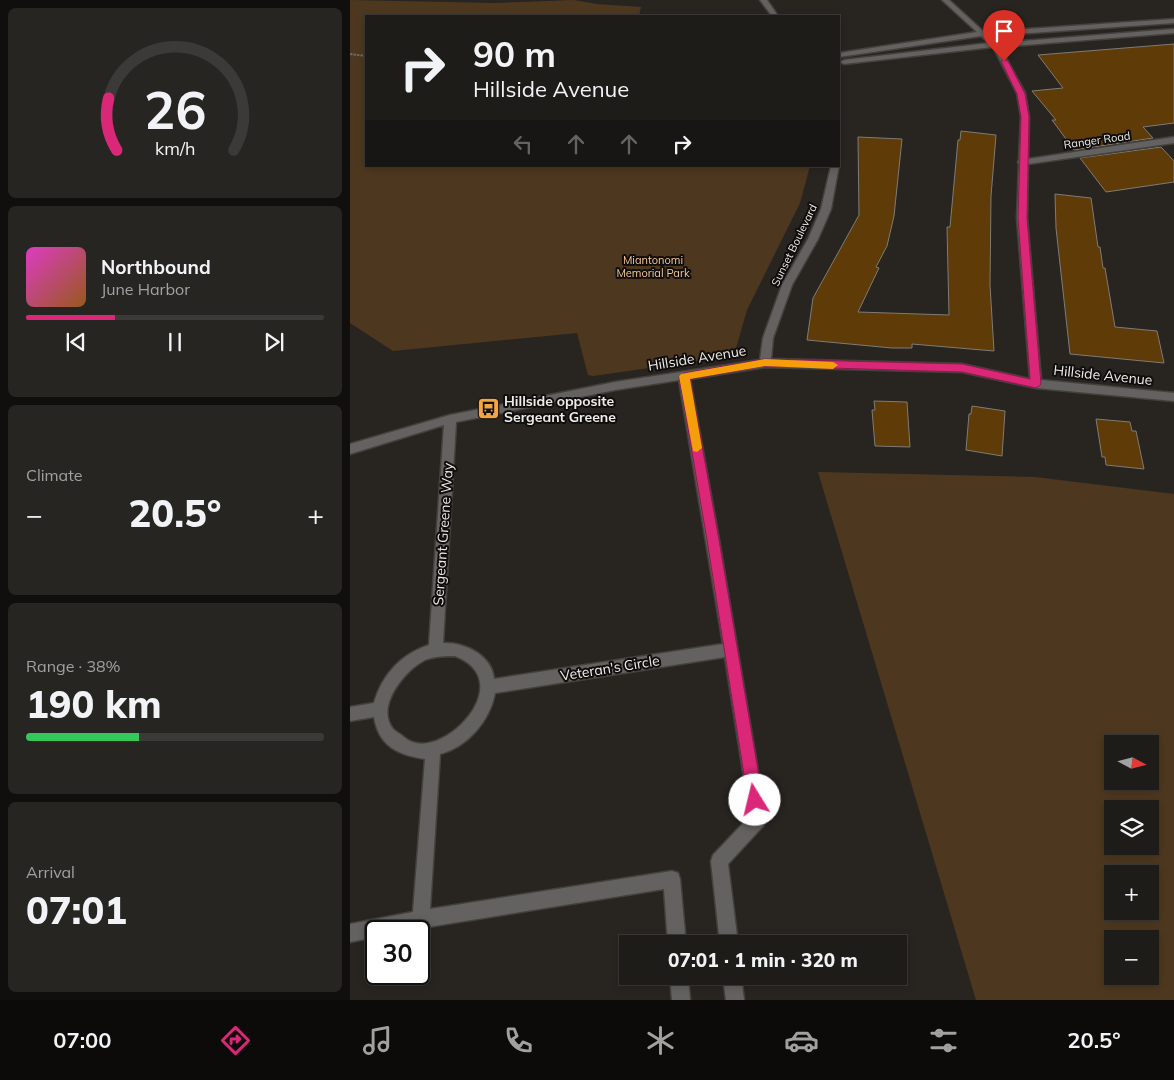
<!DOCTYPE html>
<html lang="en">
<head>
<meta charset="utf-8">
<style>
	body { margin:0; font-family:Mulish,sans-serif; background:#262522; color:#f1f3f6; height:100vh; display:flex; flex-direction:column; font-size:19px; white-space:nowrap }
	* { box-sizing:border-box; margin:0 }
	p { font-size:16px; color:#a1a1a2 }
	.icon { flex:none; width:28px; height:28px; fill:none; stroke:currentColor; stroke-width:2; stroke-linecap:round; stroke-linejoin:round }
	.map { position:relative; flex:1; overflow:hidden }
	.side { display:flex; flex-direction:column; gap:8px; padding:8px; background:#100f0e; width:350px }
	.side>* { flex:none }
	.banner { position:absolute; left:15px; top:15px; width:475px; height:152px; border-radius:0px; box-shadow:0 2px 8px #0003,0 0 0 1px #3c3a38; background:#1e1c19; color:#f1f3f6; overflow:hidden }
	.needle { width:32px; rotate:97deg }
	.controls { position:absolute; left:754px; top:735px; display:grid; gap:10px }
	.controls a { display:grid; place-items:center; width:55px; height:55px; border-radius:0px; background:#1e1c19; box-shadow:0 2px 8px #0003,0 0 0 1px #3c3a38; font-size:25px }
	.speed { position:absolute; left:15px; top:920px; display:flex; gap:10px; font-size:25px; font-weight:700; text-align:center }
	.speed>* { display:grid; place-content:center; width:65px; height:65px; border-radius:50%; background:#1e1c19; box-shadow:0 2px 8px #0003,0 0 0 1px #3c3a38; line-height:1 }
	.speed .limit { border:2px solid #111; border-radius:8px; background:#fff; color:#111 }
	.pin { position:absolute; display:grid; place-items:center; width:42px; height:42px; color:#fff; margin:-51px -21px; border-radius:50% 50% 50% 0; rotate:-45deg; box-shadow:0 0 5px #0007 }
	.pin .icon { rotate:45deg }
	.me { position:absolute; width:55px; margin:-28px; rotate:351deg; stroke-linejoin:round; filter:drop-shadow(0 0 4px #0008) }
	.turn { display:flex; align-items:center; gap:18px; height:105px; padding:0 25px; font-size:22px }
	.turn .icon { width:65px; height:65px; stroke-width:2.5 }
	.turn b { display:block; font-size:35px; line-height:42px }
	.lanes { display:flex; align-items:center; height:48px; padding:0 25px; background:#0003; justify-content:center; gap:25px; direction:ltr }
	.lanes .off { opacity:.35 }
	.big { font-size:38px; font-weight:800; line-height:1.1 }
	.side .widget { flex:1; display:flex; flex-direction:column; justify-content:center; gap:8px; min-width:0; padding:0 18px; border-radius:8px; background:#262522 }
	.side .dial { align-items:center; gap:0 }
	.dial svg { height:130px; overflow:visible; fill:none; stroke:#3c3a38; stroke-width:7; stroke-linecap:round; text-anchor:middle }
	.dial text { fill:#f1f3f6; stroke:none }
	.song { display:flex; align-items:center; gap:15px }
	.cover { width:60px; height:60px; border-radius:8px; background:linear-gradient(135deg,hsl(310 70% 55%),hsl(30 70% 35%)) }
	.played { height:5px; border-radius:2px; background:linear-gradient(90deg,#db2777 30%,#3c3a38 30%) }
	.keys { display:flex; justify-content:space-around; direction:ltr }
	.heat { display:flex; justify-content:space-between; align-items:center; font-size:28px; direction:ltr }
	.charge { height:8px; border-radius:4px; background:linear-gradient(90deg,#34c759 38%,#3c3a38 0) }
	.trip { position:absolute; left:269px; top:935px; width:288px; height:50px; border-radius:0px; background:#1e1c19; box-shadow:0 2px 8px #0003,0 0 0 1px #3c3a38; font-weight:800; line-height:50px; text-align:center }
	.menu { display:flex; height:80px; justify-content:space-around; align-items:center; background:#0c0b0a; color:#a1a1a2 }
	.menu .icon { width:35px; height:35px }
	.menu .selected { color:#db2777 }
	.menu b { font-size:22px; color:#f1f3f6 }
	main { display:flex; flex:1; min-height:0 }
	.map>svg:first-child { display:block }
	.green { fill:#4d381f; fill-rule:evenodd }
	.building { fill:#5e3b07; stroke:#7f7b77 }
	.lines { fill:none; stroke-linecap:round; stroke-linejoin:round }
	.minor-casing { stroke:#44413d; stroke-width:3 }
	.path { stroke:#6d6b67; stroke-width:2; stroke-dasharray:2.5 1; stroke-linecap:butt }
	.minor { fill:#646260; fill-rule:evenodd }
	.route { fill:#db2777; stroke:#8e194d }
	.slow { fill:#f59e0b }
	.labels { text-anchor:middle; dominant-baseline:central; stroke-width:4; stroke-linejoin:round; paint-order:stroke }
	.far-street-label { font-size:11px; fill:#eeece9; stroke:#100e0d }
	.far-park-label { font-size:11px; fill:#f7c892; stroke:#100e0d }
	.street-label { font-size:14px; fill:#eeece9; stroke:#100e0d }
	.poi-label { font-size:14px; font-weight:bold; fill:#eeece9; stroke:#100e0d; text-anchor:start }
</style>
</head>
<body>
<main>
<section class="side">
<div class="widget dial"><svg viewBox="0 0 100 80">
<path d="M14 69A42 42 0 1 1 86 69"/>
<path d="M14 69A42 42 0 0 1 9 37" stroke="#db2777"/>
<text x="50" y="56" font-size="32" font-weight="700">26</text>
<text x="50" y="72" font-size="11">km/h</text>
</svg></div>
<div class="widget">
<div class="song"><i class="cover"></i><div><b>Northbound</b><p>June Harbor</p></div></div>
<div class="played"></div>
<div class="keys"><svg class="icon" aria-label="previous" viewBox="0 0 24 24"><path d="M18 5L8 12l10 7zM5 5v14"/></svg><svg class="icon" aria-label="pause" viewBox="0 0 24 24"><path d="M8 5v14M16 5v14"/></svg><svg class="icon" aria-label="next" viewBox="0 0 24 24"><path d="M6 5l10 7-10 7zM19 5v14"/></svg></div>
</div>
<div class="widget"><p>Climate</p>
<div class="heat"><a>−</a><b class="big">20.5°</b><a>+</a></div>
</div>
<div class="widget"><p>Range · 38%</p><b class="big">190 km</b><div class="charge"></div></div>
<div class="widget"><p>Arrival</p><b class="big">07:01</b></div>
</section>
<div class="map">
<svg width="824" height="1000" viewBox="0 0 824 1000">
	<rect width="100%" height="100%" fill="#282521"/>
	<g class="green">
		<path d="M0 0 144 3 224 0 246 4 291 7 289 16H16V166H460L450 203 397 310 386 348 379 355 369 358 243 376 238 375 227 333 43 351 0 323Z"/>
		<path d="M468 472 685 477 824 494V1000H626ZM762 744H800V781H762ZM762 809H800V846H762ZM762 874H800V911H762ZM762 939H800V976H762Z"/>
	</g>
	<g class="building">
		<path d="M824 44V123L793 127 803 138 724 150 702 120H706L682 91 713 88 688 55Z"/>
		<path d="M611 131 646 135 641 196 640 285 644 351 562 344V348H542L457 340 463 298 509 215 508 137 552 139 544 216 537 246 526 267 529 268 508 312 599 315 597 227H600L608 140H610Z"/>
		<path d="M811 147 824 161V182L756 192 730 158Z"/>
		<path d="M705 194 741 198 748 247H750L753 268H755L765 327 807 331 814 363 720 354 706 228Z"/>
		<path d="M524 401 557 402 560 447 525 446 522 410H525Z"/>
		<path d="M622 406 655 411 652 456 616 450 619 414H621Z"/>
		<path d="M746 419 780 422 782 431H786L794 469 756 465 755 457H752Z"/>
	</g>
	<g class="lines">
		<defs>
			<g id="minor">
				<path d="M410 0H417L428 16H422Z"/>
				<path d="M592 0H599L634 32 824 19V23L639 36 647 43 824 29V33L650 47 675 93 679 117 678 159 824 137V143L678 164 677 218 691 380 824 393V401L686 388 612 372 415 367 340 379 369 540 416 819 414 825 378 864 388 944H370L361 861 363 855 400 816 375 657 145 693C140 721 117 747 90 754L80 909 322 871 328 873 330 879 336 944H318L314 889 53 931H26V937L0 942V924L63 912 75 759C49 755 29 747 24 717L0 721V707L24 703C32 675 51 654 79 645L94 425 0 454V444L100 415 265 382 410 360 413 338 432 285 458 239 471 209 481 166 489 165 481 209 468 239 442 285 423 338 421 359 612 364 680 379 667 218 669 164 668 162 669 160 671 117 667 93 643 47 494 64 490 62 494 60 639 43 631 36 489 57V53L627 32ZM329 380 373 644 144 679C142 655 114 642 93 643L106 422 265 390ZM105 656C172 682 89 766 55 738 52 735 46 732 43 729 25 706 55 670 75 660 84 656 96 656 105 656Z"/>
				<path d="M320 976H338L340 1000H322Z"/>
				<path d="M373 976H391L394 1000H376Z"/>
			</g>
		</defs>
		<use href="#minor" class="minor-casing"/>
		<path class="path" d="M0 54 16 56"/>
		<use href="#minor" class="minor"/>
	</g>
	<path class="route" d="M654 59 658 61 675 94 679 117 677 218 691 384 689 386 686 388 612 372 415 366 340 379 369 540 413 800 410 805 405 808 400 805 398 800 357 540 329 376 334 373 415 359 612 364 680 379 668 218 671 117 667 94 651 61Z"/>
	<path class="slow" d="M415 359 483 362 488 365 483 369 415 366 340 379 352 448 347 452 343 451 329 376 331 374Z"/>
	<defs>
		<symbol id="bus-square" viewBox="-11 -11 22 22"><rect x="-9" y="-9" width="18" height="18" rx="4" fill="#f2a541" stroke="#100e0d"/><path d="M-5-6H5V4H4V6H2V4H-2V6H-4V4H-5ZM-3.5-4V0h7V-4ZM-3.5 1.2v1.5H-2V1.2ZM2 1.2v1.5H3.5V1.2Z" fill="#111"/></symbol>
	</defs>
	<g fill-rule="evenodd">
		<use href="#bus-square" x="126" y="396" width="25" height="25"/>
	</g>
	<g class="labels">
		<g class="far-street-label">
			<text transform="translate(747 140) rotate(-8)">Ranger Road</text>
			<text transform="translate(444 245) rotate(-64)">Sunset Boulevard</text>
		</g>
		<g class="far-park-label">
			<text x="303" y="260">Miantonomi<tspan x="303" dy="13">Memorial Park</tspan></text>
		</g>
		<g class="street-label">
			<text transform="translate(347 358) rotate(-9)">Hillside Avenue</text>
			<text transform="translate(753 375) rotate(6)">Hillside Avenue</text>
			<text transform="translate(93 534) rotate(-86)">Sergeant Greene Way</text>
			<text transform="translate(260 668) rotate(-9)">Veteran's Circle</text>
		</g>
		<g class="poi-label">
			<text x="154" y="401">Hillside opposite<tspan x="154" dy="16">Sergeant Greene</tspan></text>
		</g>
	</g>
</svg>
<div class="controls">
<a><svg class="needle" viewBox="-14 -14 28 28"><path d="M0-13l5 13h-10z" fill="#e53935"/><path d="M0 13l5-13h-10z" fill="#a1a1a2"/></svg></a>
<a><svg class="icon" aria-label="layers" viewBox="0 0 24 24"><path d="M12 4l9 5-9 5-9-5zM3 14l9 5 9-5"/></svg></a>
<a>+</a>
<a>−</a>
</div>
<div class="speed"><div class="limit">30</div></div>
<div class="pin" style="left:654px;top:61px;background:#d93025"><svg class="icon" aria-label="arrive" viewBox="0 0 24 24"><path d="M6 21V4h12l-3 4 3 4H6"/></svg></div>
<svg class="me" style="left:405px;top:800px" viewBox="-20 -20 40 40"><circle r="19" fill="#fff"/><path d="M0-13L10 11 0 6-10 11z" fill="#db2777"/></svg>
<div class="trip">07:01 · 1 min · 320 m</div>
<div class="banner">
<div class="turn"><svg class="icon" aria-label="right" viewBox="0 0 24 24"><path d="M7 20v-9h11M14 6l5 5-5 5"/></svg><div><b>90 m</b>Hillside Avenue</div></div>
<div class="lanes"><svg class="icon off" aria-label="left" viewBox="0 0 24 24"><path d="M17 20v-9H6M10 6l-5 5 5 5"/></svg><svg class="icon off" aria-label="ahead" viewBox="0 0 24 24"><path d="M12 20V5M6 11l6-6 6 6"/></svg><svg class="icon off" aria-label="ahead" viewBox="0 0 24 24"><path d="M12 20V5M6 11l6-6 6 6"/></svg><svg class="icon" aria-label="right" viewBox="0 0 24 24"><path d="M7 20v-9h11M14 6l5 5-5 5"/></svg></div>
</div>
</div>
</main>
<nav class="menu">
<b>07:00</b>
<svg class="icon selected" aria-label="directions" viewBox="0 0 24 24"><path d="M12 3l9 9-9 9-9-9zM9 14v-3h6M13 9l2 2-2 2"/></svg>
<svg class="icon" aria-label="music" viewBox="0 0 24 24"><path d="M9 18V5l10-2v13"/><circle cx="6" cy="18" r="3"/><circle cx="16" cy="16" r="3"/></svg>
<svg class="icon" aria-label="phone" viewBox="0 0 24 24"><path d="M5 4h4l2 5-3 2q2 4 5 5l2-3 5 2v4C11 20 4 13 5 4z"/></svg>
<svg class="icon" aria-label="climate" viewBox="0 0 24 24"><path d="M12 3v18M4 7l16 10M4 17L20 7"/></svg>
<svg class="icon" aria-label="car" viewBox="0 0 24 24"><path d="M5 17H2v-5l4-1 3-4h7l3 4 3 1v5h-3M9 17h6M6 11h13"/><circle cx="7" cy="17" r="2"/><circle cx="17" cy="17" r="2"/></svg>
<svg class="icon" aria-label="filters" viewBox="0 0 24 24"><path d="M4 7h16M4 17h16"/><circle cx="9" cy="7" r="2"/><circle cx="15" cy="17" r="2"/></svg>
<b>20.5°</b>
</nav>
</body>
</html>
